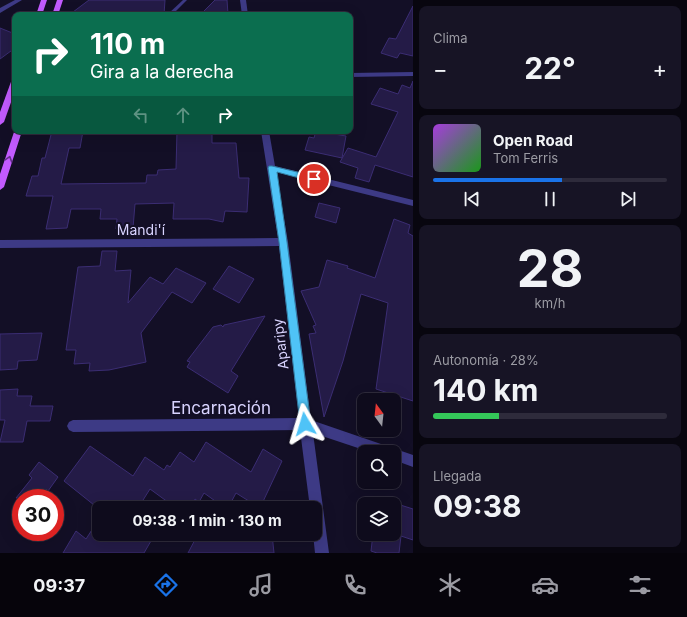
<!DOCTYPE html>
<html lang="es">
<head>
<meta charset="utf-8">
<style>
	body { margin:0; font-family:Inter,sans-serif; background:#171425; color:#f1f3f6; height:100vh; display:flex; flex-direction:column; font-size:15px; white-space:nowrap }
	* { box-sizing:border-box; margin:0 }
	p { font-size:13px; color:#9b9ba3 }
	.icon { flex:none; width:22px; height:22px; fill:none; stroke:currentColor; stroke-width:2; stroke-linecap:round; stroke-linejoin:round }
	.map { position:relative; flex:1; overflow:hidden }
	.side { display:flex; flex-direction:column; gap:6px; padding:6px; background:#08060f; width:274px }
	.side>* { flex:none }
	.guide { position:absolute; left:12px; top:12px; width:341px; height:122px; border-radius:8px; box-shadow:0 4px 16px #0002,0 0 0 1px #2e2b3b; background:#0b6e4f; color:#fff; overflow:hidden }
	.needle { width:26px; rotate:345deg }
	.buttons { position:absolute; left:357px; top:393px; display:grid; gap:8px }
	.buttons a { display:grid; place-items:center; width:44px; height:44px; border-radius:8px; background:#0e0b1c; box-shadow:0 4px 16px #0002,0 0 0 1px #2e2b3b; font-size:20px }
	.speed { position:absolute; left:12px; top:489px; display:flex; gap:8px; font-size:20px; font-weight:700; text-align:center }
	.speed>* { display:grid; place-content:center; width:52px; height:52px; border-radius:50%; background:#0e0b1c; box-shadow:0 4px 16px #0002,0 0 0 1px #2e2b3b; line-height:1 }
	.speed .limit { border:6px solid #d22; background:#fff; color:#111 }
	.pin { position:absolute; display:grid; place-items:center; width:34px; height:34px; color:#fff; margin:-17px; border:2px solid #fff; border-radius:50%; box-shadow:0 1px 4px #0007 }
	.me { position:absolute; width:44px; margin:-22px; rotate:353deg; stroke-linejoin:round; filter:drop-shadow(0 0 3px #0008) }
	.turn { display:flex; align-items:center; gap:14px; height:84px; padding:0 12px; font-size:18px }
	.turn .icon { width:52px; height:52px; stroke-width:2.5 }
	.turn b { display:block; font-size:28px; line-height:34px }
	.lanes { display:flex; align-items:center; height:38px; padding:0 12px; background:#0003; justify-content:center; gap:20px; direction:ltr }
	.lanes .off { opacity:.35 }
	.big { font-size:30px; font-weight:700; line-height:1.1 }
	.side .widget { flex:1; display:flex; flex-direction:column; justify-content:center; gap:6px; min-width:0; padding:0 14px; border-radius:8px; background:#171425 }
	.side .dial { align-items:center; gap:0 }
	.dial b { font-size:52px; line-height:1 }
	.song { display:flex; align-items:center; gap:12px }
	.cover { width:48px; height:48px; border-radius:6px; background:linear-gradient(135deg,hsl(280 70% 55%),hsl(120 70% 35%)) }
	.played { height:4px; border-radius:2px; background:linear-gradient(90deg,#1a73e8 55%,#2e2b3b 55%) }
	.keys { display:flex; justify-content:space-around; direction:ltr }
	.heat { display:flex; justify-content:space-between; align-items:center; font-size:22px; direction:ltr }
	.charge { height:6px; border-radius:3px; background:linear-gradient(90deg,#34c759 28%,#2e2b3b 0) }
	.trip { position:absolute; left:92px; top:501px; width:230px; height:40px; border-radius:8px; background:#0e0b1c; box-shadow:0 4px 16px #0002,0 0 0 1px #2e2b3b; font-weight:700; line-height:40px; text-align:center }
	.dock { display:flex; height:64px; justify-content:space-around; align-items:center; background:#06040b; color:#9b9ba3 }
	.dock .icon { width:28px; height:28px }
	.dock .current { color:#1a73e8 }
	.dock b { font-size:18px; color:#f1f3f6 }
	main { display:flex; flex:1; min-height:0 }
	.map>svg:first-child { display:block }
	.building { fill:#241b47; stroke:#3b2d73 }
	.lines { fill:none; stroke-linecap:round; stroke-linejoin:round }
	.service { fill:#3d3a85; fill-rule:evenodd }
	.minor { fill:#3d3a85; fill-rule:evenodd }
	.primary { fill:#c25bff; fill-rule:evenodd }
	.oneway { stroke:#623188 }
	.route { fill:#4fc3f7; stroke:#337fa1 }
	.labels { text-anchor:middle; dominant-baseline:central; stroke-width:4; stroke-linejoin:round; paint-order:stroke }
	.street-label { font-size:14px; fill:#d9d4ff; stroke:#130f26 }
	.near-street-label { font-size:17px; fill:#d9d4ff; stroke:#130f26 }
</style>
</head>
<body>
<main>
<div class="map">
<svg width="413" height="553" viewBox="0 0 413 553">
	<rect width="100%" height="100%" fill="#130f26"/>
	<g class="building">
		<path d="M89 0H165L164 15H69Z"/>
		<path d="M215 0H227L228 14 200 15Z"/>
		<path d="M413 6V56L400 53 397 58 381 53 389 38 396 39Z"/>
		<path d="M0 28 15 34V48L0 59Z"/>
		<path d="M413 81V177L375 165 369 182 355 178 358 168 340 162 348 148 376 157 398 112 371 104 380 88 398 94 402 85 410 88Z"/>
		<path d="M52 131H83L80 148H69L61 184 146 183 147 175H157L158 170 176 169 177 131H212V143H236L239 178H249L247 212 225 211 223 222 209 219H173L174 203 135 204 133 228 116 229 117 219H100L101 209H71L67 228 46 229 53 196H26L32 176H38L42 158H45Z"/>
		<path d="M316 131 346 136 342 158 305 150 309 137 314 138Z"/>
		<path d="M319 203 340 208 336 223 315 217Z"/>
		<path d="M394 219 410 225 408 233 413 236V401L376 389 388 303 361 294 343 361 324 417 309 334 316 333 313 326 316 325 301 291 319 287 327 260 348 266 347 268 375 278Z"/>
		<path d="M102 251H117L115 271 131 270 128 303 150 277 163 284 176 268 206 283 192 303 172 292 141 333 146 362 109 370 89 371 90 363 74 364 76 350H66L78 267 100 266Z"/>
		<path d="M229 266 254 279 239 303 213 289Z"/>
		<path d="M265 316 231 371 238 376 228 393 187 367 190 362 187 361 213 327 221 325 223 327 224 325Z"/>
		<path d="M42 333 37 360 18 361 17 369 0 370V334Z"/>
		<path d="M18 389 17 396H32L30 406H53L50 421H27L23 442H0L5 420H0V390Z"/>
		<path d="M206 442 251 472 263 449 282 461 260 508 236 493 228 508H225L204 493 199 502 195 499 191 508H176L150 489 138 508H99V509L64 481 90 446 133 476 145 457 164 470 167 465 170 467 180 452 194 462Z"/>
		<path d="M39 462 58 477 48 491 46 489 40 498H16L32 478 29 475Z"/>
		<path d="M394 503 413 509V540L401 536 399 553H377L371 551 373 534H396L394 533Z"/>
		<path d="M99 519V534H155L144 553H63L76 531 86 539Z"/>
		<path d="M198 534H272L274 553H188Z"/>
	</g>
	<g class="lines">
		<path class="service" d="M183 0H187L172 15H167Z"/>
		<g class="minor">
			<path d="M15 0H22L0 13V8Z"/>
			<path d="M240 0H246L248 15H242Z"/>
			<path d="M413 72V76L350 77V73Z"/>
			<path d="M261 131H269L275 166 413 200V206L276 172 288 242 311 420 413 455V467L394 460V452H370L313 433 329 553H315L313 534H315V508H310L300 430 73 432 69 430 67 426 69 422 73 420 299 418 279 246 0 248V240L278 238Z"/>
		</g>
		<g class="primary">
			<path d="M41 0H47L42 15H36Z"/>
			<path d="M57 0H63L58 15H52Z"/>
			<path d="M12 79H15V91L4 122 0 125V112Z"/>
			<path d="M15 129V131H22L4 187 0 190V174Z"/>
		</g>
	</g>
	<defs><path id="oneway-chevron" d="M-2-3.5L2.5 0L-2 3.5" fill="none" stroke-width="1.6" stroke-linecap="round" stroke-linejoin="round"/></defs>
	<use class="oneway" href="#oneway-chevron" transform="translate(9 159) rotate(-72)"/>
	<path class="route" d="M269 166H272L314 176 318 179 314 182 277 172 287 242 311 424 309 428 305 430 301 428 300 424 279 242 268 168Z"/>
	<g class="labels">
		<g class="street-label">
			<text x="141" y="229">Mandi'í</text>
			<text transform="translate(280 344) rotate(-97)">Aparipy</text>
		</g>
		<g class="near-street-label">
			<text x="221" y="408">Encarnación</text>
		</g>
	</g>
</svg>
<div class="buttons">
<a><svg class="needle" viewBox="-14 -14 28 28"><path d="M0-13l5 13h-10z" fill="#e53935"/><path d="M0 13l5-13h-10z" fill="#9b9ba3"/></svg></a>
<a><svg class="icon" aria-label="search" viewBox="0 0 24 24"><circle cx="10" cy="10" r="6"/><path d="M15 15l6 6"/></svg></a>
<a><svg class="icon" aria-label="layers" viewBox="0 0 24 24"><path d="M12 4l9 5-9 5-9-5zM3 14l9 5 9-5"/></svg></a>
</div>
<div class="speed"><div class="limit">30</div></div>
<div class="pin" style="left:314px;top:179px;background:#d93025"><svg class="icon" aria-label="arrive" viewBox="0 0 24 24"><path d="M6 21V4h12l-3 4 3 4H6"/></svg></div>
<svg class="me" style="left:305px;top:424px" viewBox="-20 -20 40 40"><path d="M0-17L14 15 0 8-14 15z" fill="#4fc3f7" stroke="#fff" stroke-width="4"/></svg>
<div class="trip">09:38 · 1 min · 130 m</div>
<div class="guide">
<div class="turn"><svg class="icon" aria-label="right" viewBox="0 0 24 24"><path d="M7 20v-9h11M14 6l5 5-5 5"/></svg><div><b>110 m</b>Gira a la derecha</div></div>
<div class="lanes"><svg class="icon off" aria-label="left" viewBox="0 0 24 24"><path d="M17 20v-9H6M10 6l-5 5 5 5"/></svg><svg class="icon off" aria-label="ahead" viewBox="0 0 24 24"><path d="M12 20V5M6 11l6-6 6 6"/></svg><svg class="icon" aria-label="right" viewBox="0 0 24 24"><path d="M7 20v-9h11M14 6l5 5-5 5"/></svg></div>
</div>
</div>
<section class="side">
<div class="widget"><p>Clima</p>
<div class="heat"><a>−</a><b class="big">22°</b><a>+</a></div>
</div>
<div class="widget">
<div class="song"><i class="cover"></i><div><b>Open Road</b><p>Tom Ferris</p></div></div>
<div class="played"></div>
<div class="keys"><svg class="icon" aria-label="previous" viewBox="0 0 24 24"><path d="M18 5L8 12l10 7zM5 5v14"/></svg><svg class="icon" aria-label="pause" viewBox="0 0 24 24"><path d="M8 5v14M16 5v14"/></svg><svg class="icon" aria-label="next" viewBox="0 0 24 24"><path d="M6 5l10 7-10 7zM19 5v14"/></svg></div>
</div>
<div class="widget dial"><b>28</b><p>km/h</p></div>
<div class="widget"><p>Autonomía · 28%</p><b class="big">140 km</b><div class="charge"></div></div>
<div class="widget"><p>Llegada</p><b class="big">09:38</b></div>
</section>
</main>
<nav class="dock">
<b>09:37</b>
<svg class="icon current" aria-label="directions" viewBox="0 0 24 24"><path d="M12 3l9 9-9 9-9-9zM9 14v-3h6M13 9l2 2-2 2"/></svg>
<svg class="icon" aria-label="music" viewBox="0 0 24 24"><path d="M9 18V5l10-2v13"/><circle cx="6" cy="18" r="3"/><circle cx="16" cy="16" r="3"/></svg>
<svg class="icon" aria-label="phone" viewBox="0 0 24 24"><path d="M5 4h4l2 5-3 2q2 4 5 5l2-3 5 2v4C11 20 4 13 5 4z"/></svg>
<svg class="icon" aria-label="climate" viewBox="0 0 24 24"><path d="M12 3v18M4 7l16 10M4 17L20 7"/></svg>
<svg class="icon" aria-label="car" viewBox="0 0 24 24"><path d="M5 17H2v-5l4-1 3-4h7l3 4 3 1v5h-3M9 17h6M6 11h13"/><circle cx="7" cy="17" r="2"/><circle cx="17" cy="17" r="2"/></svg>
<svg class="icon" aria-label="filters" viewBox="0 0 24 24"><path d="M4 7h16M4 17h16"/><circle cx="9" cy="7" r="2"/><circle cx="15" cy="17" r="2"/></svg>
</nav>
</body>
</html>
